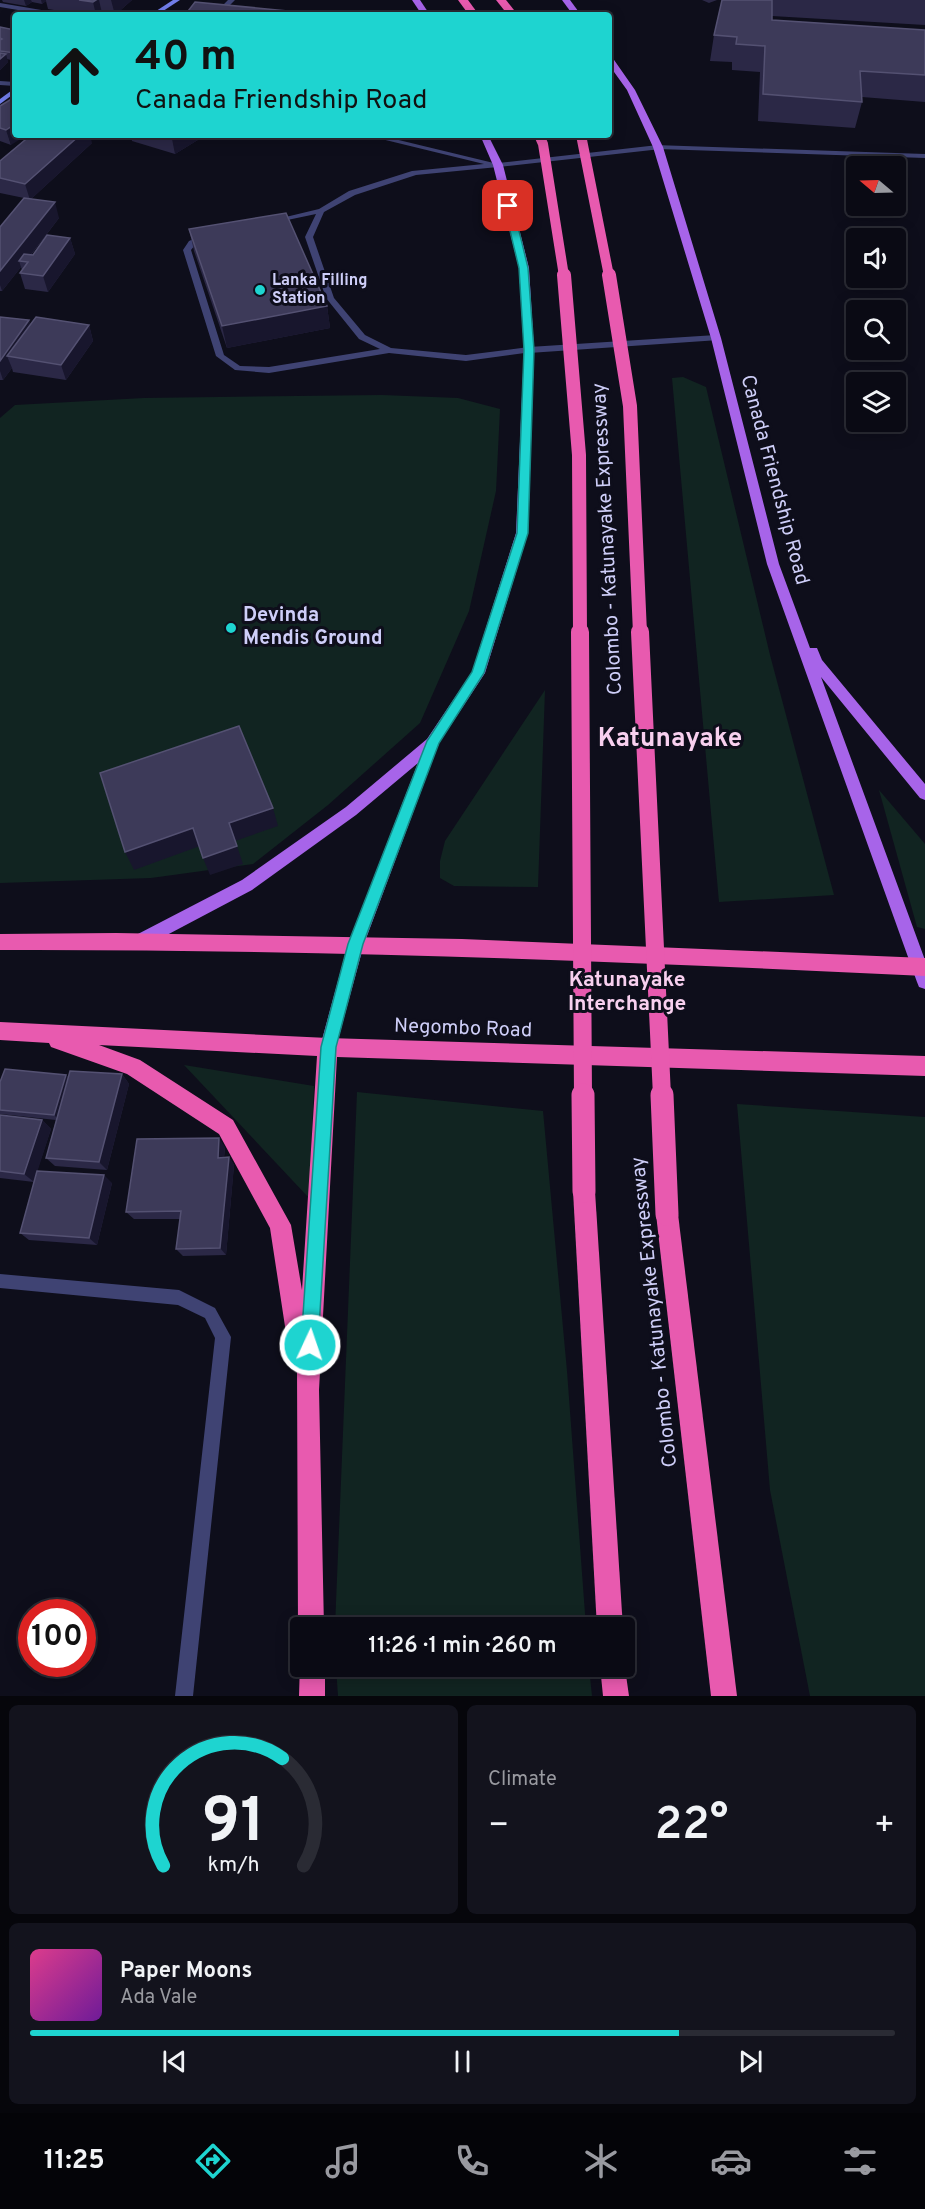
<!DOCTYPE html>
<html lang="en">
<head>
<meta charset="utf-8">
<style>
	body { margin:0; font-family:Overpass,sans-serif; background:#13131d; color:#f1f3f6; height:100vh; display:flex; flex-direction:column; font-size:22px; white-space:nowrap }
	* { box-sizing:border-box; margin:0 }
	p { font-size:20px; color:#999aa0 }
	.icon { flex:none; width:33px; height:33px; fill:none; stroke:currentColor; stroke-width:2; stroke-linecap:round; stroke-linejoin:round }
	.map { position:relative; height:1696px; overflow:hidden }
	.panel { display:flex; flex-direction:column; gap:9px; padding:9px; background:#06060b; flex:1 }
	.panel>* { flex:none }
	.hud { position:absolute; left:12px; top:12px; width:600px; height:126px; border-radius:6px; box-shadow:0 3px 15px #0003,0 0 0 2px #2a2b34; background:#1ed4d0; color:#111; overflow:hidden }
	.needle { width:39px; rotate:289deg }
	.fabs { position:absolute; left:846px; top:156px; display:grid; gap:12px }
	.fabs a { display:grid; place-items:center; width:60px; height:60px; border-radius:6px; background:#0a0a14; box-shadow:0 3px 15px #0003,0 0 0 2px #2a2b34; font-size:30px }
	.speed { position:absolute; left:18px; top:1599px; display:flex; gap:12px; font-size:30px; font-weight:700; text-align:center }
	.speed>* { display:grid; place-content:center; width:78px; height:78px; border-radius:50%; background:#0a0a14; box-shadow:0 3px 15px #0003,0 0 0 2px #2a2b34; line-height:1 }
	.speed .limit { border:9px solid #d22; background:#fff; color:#111 }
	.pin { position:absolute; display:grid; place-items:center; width:51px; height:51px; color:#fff; margin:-26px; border-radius:12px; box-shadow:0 3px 9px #0006 }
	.me { position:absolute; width:66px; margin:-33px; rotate:3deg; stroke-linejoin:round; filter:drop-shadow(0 0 4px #0008) }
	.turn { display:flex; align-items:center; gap:21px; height:126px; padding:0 24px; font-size:27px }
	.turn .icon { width:78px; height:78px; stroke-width:2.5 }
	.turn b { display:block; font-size:42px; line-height:51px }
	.big { font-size:45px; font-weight:600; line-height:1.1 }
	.panel .card { flex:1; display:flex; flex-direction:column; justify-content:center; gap:9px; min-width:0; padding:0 21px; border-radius:9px; background:#13131d }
	.panel .dial { align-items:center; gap:0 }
	.dial svg { height:156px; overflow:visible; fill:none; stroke:#2a2b34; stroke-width:7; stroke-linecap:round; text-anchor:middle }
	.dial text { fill:#f1f3f6; stroke:none }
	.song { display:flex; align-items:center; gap:18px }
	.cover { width:72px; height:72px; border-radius:9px; background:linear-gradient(135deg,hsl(330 70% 55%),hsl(280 70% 35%)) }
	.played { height:6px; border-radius:3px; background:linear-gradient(90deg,#1ed4d0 75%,#2a2b34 75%) }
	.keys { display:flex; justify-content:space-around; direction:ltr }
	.heat { display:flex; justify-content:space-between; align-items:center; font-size:33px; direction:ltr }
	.panel .tiles { flex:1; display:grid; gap:9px; grid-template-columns:1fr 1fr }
	.card:last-child { grid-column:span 2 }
	.trip { position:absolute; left:290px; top:1617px; width:345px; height:60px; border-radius:6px; background:#0a0a14; box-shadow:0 3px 15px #0003,0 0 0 2px #2a2b34; font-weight:600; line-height:60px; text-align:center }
	.dock { display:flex; height:96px; justify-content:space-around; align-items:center; background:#040408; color:#999aa0 }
	.dock .icon { width:42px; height:42px }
	.dock .selected { color:#1ed4d0 }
	.dock b { font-size:27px; color:#f1f3f6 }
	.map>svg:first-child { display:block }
	.green { fill:#112421 }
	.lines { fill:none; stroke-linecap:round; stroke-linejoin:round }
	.lane { fill:#3f4373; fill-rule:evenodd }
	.street { fill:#3f4373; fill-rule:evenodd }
	.secondary { fill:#727eeb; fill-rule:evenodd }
	.primary { fill:#a764e9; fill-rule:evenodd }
	.highway { fill:#e85aaf; fill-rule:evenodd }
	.highway-bridge-far3 { stroke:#e85aaf; stroke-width:10 }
	.highway-bridge-far2 { stroke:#e85aaf; stroke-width:14 }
	.highway-bridge-far1 { stroke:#e85aaf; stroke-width:18 }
	.highway-bridge { stroke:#e85aaf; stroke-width:23 }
	.wall { fill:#2b2846 }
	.shaded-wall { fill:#18162d }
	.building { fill:#3d3a59; stroke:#545172; stroke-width:1.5 }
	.route { fill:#1ed4d0; stroke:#148a87; stroke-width:1.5 }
	.poi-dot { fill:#1ed4d0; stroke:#0e0e1b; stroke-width:2 }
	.labels { text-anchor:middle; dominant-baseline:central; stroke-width:6; stroke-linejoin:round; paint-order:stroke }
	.far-poi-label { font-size:16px; font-weight:bold; fill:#cecef8; stroke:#0e0e1b; text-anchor:start }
	.street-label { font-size:20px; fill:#cecef8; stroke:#0e0e1b }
	.poi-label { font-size:20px; font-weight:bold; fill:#cecef8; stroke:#0e0e1b; text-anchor:start }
	.neighbourhood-label { font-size:21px; font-weight:bold; fill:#f8d0ef; stroke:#0e0e1b }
	.district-label { font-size:26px; font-weight:bold; fill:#f8d0ef; stroke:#0e0e1b }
</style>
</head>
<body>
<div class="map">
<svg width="925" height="1696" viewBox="0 0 925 1696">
	<rect width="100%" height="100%" fill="#0e0e1b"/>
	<g class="green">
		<path d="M683 377 706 387 770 655 834 895 719 902 672 378Z"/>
		<path d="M382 395 458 398 500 409 496 491 469 611 420 723 328 805 253 864 151 878 0 883V418L15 405 144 398Z"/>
		<path d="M545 690 538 887 454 886 440 878V861L445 841Z"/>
		<path d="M879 790 925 844V929L917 927Z"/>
		<path d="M184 1065 314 1086 309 1198Z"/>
		<path d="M357 1092 543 1111 567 1371 586 1627H335Z"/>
		<path d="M737 1104 925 1117V1696H810L770 1490Z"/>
		<path d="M336 1667H589L592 1696H338Z"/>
	</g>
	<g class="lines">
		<g class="lane">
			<path d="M228 0H235L229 6 261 15H250L222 8V6Z"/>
			<path d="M365 135H378L502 165 498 167 416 175 355 195 324 212 313 237 334 298 365 335 391 348 466 355 529 347 533 350 532 352 466 361 389 353 269 373 235 370 216 356 183 250 189 241 206 234 210 236 209 238 195 245 191 250 224 355 240 366 269 367 380 349 359 339 326 298 305 237 316 214 273 223 269 221 319 209 349 191 412 171 484 164Z"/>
			<path d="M655 145 925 154V158L658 149 654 147Z"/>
		</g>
		<g class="street">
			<path d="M0 3 59 13 62 15H48L0 7Z"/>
			<path d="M0 81 15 82V86L0 85Z"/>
			<path d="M658 145 662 147 661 149 498 167 494 165 498 163Z"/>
			<path d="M716 335 719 336V340L529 353 525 350 529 347Z"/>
			<path d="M0 1274 179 1290 215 1308 231 1337 193 1696H175L215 1338 205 1318 178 1305 0 1288Z"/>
		</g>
		<g class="secondary">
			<path d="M173 0H180L157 15H150Z"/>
			<path d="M15 88V93L0 104V99Z"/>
		</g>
		<g class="primary">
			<path d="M412 0H420L430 15H422Z"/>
			<path d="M562 0H570L581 15H573Z"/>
			<path d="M609 56 612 57 635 90 663 147 721 338 779 564 810 648H817L822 660 925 784V800L920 798 821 677 925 960V989L919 987 917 982 767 564 711 338 653 147 627 90 609 65Z"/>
			<path d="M480 135H488L503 165 529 268 534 350 528 533 485 673 439 743 364 944 336 1047 334 1053 328 1055 322 1053 320 1047 348 944 418 763 356 815 252 890 148 945 142 947 136 945 134 940 136 935 242 880 346 807 427 739 472 672 516 533 524 350 519 268 493 165Z"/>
		</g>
		<g class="highway">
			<path d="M458 0H468L479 15H469Z"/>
			<path d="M496 0H506L518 15H508Z"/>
			<path d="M116 933 462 939 925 958V976C617 961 309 949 0 950V934Z"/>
			<path d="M0 1022 328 1038 925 1056V1076L337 1057 319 1390 324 1628H300V1633L298 1628 297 1368 290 1359 270 1228 219 1134 127 1074 51 1047 49 1043 0 1040ZM99 1045 317 1056 302 1290 291 1225 233 1120 140 1060Z"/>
			<path d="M584 1180 592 1183 595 1191 623 1628H597L573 1191 576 1183Z"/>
			<path d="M667 1203 675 1206 678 1214 737 1696H711L656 1214 659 1206Z"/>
			<path d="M624 1661 629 1696H603L600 1666H624Z"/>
			<path d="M300 1663V1666H325V1696H299Z"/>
		</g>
		<g class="highway-bridge-far3">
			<path d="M539 135 543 144 564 276"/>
			<path d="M581 135 609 276"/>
		</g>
		<g class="highway-bridge-far2">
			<path d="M564 275 579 455 580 633"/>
			<path d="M609 275 630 406 640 633"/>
		</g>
		<g class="highway-bridge-far1">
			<path d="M580 632 583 1096"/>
			<path d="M640 632 662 1096"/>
		</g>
		<g class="highway-bridge">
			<path d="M583 1095 584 1191"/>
			<path d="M662 1095 667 1214"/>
		</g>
	</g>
	<g class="wall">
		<path d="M2 0H132L115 15 102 13 99 15H84L48 9 46 1 42 4 32 2 26 6 3 2Z"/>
		<path d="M702 0H717L709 3Z"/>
		<path d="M722 0H925V25L772 16V20L925 30V102L862 97V102L855 128 758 121 760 72 732 70V62L710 61 714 35Z"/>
		<path d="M15 26V61L7 59 8 62 0 70V27L13 29V28Z"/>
		<path d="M0 106 11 145 0 141Z"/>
		<path d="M131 135H201V138L175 154 132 141Z"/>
		<path d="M92 143 31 199 59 218 31 255H33L70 238 75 254 48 292 25 289 20 273 22 270 21 267 2 291H0V227L24 198 0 193V161Z"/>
		<path d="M189 229 327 306 330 328 227 348 194 251Z"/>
		<path d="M0 317 29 320 30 325H89L93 341 66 380 13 372 12 368 3 380H0Z"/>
		<path d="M122 1074 129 1084 107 1170 55 1166 46 1158 56 1120 0 1114V1082L66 1075 68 1077Z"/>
		<path d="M0 1115 42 1120 51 1129 37 1171 112 1183 97 1245 29 1240 20 1233 34 1182 0 1178Z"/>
		<path d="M225 1147 224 1158 229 1157 234 1165 226 1255 183 1256 176 1249 180 1219H134L126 1212Z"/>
	</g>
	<g class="shaded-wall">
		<path d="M24 0H31L32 2 26 6Z"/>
		<path d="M41 0H46V1L42 4Z"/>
		<path d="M96 0H99L102 13 99 15H96L93 2Z"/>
		<path d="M111 0H132L115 15Z"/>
		<path d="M6 54 8 62 0 70V59Z"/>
		<path d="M15 124V135H27L11 145 6 130Z"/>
		<path d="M80 135H90L92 143 30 200 25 184Z"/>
		<path d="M178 135H201V138L175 154 172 139Z"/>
		<path d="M55 202 59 218 25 262 19 261 21 267 2 291 0 285V271Z"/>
		<path d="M70 238 75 254 48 292 43 276Z"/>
		<path d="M327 306 330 328 227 348 222 326Z"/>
		<path d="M29 320 34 336 7 356 12 368 3 380 0 371V361Z"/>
		<path d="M89 325 93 341 66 380 61 365Z"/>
		<path d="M273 808 278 826 235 841 229 823Z"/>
		<path d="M193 828 200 846 134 870 125 852Z"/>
		<path d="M237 846 243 864 210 875 203 858Z"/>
		<path d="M122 1074 129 1084 107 1170 99 1162Z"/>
		<path d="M66 1075 71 1080 59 1120 54 1115Z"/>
		<path d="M42 1120 51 1129 34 1182 24 1174Z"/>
		<path d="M219 1138 225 1147 223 1166 218 1158Z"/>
		<path d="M229 1157 234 1165 226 1255 220 1248Z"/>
		<path d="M104 1175 112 1183 97 1245 89 1238Z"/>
	</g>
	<g class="building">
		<path d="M79 0H96L93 2Z"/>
		<path d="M722 0H772V20L925 30V75L860 71 862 102 763 94 765 46 736 44 737 37 714 35Z"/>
		<path d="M195 2 330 15H185Z"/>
		<path d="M0 27 15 30V53L0 51V40L2 39 0 38Z"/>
		<path d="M0 53 6 54 0 59Z"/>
		<path d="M13 98H15V124L6 130 0 128V106Z"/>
		<path d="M31 135H80L25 184 0 178V161Z"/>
		<path d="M160 135H178L172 139Z"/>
		<path d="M24 198 55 202 0 271V227Z"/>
		<path d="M286 213 327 306 222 326 189 229Z"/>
		<path d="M47 235 70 238 43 276 20 273 28 262 19 261 24 254 33 255Z"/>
		<path d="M0 317 29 320 0 361Z"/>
		<path d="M36 317 89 325 61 365 7 356Z"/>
		<path d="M239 726 273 808 229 823 237 846 203 858 193 828 125 852 100 773Z"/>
		<path d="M5 1069 66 1075 54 1115 0 1110V1082Z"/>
		<path d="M70 1071 122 1074 99 1162 46 1158Z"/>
		<path d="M0 1115 42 1120 24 1174 0 1171Z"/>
		<path d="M219 1138 218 1158 229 1157 220 1248 176 1249 181 1211 126 1212 137 1139Z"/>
		<path d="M37 1171 104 1175 89 1238 20 1233Z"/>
	</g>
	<path class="route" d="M508 204 513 206 528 268 534 350 528 533 484 673 439 743 363 944 336 1047 318 1345 316 1351 310 1353 303 1351 301 1345 321 1047 348 944 427 741 472 672 517 533 524 350 519 268 504 206Z"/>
	<g class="poi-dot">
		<circle cx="260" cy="290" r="6"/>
		<circle cx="231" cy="628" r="6"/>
	</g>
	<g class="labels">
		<g class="far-poi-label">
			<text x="272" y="281">Lanka Filling<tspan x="272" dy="18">Station</tspan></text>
		</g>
		<g class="street-label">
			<text transform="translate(774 480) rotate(75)">Canada Friendship Road</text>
			<text transform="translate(608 539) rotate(-93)">Colombo - Katunayake Expressway</text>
			<text transform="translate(463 1029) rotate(2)">Negombo Road</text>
			<text transform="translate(655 1312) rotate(-96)">Colombo - Katunayake Expressway</text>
		</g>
		<g class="poi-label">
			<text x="243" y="616">Devinda<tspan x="243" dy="23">Mendis Ground</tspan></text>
		</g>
		<g class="neighbourhood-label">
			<text x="627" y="980">Katunayake<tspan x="627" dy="24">Interchange</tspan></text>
		</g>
		<g class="district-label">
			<text x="670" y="739">Katunayake</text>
		</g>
	</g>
</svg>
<div class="fabs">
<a><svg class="needle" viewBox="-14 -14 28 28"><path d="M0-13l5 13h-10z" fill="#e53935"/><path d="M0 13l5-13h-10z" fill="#999aa0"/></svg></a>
<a><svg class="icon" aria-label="sound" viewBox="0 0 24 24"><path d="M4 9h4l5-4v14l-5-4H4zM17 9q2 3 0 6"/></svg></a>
<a><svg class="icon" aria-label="search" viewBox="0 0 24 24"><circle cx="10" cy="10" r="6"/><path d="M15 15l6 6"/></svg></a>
<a><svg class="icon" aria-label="layers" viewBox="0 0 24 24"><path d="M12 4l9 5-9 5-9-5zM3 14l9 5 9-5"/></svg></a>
</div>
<div class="speed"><div class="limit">100</div></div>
<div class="pin" style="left:508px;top:206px;background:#d93025"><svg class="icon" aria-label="arrive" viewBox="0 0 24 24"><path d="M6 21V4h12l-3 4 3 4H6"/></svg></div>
<svg class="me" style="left:310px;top:1345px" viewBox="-20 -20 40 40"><circle r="17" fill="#1ed4d0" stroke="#fff" stroke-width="3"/><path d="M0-11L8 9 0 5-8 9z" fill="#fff"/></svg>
<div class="trip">11:26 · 1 min · 260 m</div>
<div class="hud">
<div class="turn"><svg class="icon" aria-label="ahead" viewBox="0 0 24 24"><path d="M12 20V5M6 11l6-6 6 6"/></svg><div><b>40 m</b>Canada Friendship Road</div></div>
</div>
</div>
<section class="panel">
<div class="tiles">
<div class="card dial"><svg viewBox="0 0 100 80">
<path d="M14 69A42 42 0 1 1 86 69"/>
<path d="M14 69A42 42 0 0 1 75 14" stroke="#1ed4d0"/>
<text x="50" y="56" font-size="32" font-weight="700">91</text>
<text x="50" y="72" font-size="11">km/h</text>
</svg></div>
<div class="card"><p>Climate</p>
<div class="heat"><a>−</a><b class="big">22°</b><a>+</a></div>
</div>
<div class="card">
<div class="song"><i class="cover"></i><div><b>Paper Moons</b><p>Ada Vale</p></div></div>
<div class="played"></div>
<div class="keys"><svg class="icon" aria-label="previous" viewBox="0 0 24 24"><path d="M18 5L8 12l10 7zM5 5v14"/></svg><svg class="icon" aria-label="pause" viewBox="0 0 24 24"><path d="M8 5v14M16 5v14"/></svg><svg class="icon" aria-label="next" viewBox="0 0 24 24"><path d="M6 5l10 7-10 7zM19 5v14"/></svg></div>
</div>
</div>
</section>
<nav class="dock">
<b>11:25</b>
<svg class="icon selected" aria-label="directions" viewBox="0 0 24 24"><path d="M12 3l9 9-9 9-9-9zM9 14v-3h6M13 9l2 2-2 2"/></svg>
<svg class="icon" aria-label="music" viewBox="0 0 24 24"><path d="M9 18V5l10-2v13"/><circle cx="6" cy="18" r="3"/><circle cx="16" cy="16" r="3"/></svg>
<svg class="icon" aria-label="phone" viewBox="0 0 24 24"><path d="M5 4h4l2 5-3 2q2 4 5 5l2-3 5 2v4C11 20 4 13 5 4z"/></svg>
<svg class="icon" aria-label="climate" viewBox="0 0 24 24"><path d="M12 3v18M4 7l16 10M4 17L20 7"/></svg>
<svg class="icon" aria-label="car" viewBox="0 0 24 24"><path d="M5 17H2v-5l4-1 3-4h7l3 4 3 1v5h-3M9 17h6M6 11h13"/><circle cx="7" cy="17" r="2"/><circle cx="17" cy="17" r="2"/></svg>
<svg class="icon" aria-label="filters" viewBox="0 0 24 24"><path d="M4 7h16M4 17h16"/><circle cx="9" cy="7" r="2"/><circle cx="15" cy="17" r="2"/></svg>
</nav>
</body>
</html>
